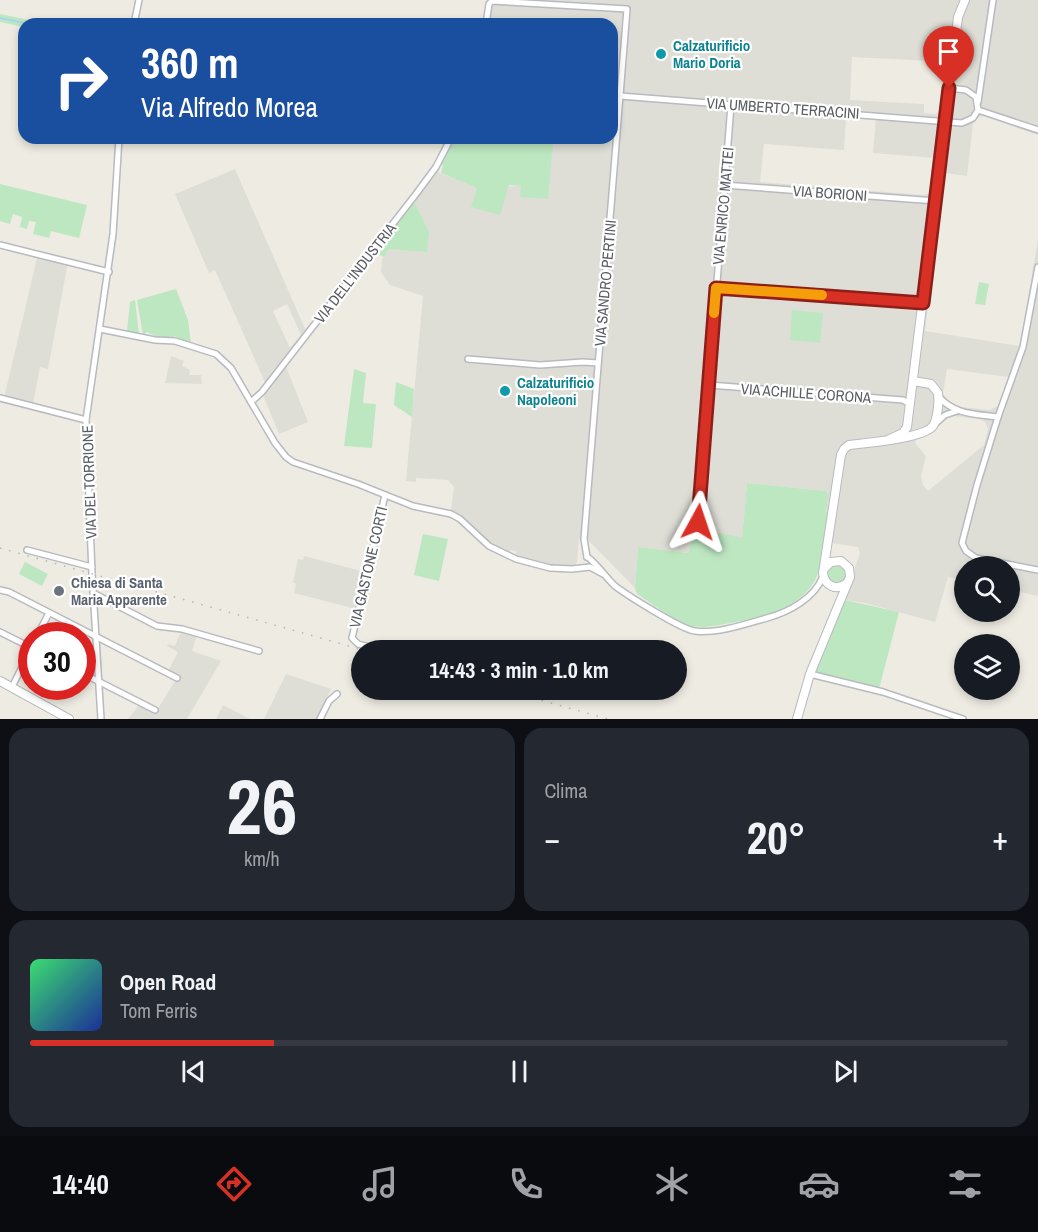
<!DOCTYPE html>
<html lang="it">
<head>
<meta charset="utf-8">
<style>
	body { margin:0; font-family:"Archivo Narrow",sans-serif; background:#242831; color:#f1f3f6; height:100vh; display:flex; flex-direction:column; font-size:22px; white-space:nowrap }
	* { box-sizing:border-box; margin:0 }
	p { font-size:20px; color:#9ea1a6 }
	.icon { flex:none; width:33px; height:33px; fill:none; stroke:currentColor; stroke-width:2; stroke-linecap:round; stroke-linejoin:round }
	.map { position:relative; height:719px; overflow:hidden }
	.sheet { display:flex; flex-direction:column; gap:9px; padding:9px; background:#0d0f14; flex:1 }
	.sheet>* { flex:none }
	.guide { position:absolute; left:18px; top:18px; width:600px; height:126px; border-radius:18px; box-shadow:0 3px 9px #0003; background:#1a4fa0; color:#fff; overflow:hidden }
	.buttons { position:absolute; left:954px; top:556px; display:grid; gap:12px }
	.buttons a { display:grid; place-items:center; width:66px; height:66px; border-radius:50%; background:#171b24; box-shadow:0 3px 9px #0003; font-size:30px }
	.speed { position:absolute; left:18px; top:622px; display:flex; gap:12px; font-size:30px; font-weight:700; text-align:center }
	.speed>* { display:grid; place-content:center; width:78px; height:78px; border-radius:50%; background:#171b24; box-shadow:0 3px 9px #0003; line-height:1 }
	.speed .limit { border:9px solid #d22; background:#fff; color:#111 }
	.pin { position:absolute; display:grid; place-items:center; width:51px; height:51px; color:#fff; margin:-62px -26px; border-radius:50% 50% 50% 0; rotate:-45deg; box-shadow:0 0 6px #0007 }
	.pin .icon { rotate:45deg }
	.me { position:absolute; width:66px; margin:-33px; rotate:5deg; stroke-linejoin:round; filter:drop-shadow(0 0 4px #0008) }
	.turn { display:flex; align-items:center; gap:21px; height:126px; padding:0 24px; font-size:27px }
	.turn .icon { width:78px; height:78px; stroke-width:2.5 }
	.turn b { display:block; font-size:42px; line-height:51px }
	.big { font-size:45px; font-weight:700; line-height:1.1 }
	.sheet .card { flex:1; display:flex; flex-direction:column; justify-content:center; gap:9px; min-width:0; padding:0 21px; border-radius:18px; background:#242831 }
	.sheet .dial { align-items:center; gap:0 }
	.dial b { font-size:78px; line-height:1 }
	.song { display:flex; align-items:center; gap:18px }
	.cover { width:72px; height:72px; border-radius:9px; background:linear-gradient(135deg,hsl(140 70% 55%),hsl(230 70% 35%)) }
	.played { height:6px; border-radius:3px; background:linear-gradient(90deg,#d93025 25%,#363941 25%) }
	.keys { display:flex; justify-content:space-around; direction:ltr }
	.heat { display:flex; justify-content:space-between; align-items:center; font-size:33px; direction:ltr }
	.sheet .tiles { flex:1; display:grid; gap:9px; grid-template-columns:1fr 1fr }
	.card:last-child { grid-column:span 2 }
	.trip { position:absolute; left:351px; top:640px; width:336px; height:60px; border-radius:30px; background:#171b24; box-shadow:0 3px 9px #0003; font-weight:700; line-height:60px; text-align:center }
	.tabs { display:flex; height:96px; justify-content:space-around; align-items:center; background:#090b0e; color:#9ea1a6 }
	.tabs .icon { width:42px; height:42px }
	.tabs .on { color:#d93025 }
	.tabs b { font-size:27px; color:#f1f3f6 }
	.map>svg:first-child { display:block }
	.industrial { fill:#deded7; fill-rule:evenodd }
	.green { fill:#bde7c0 }
	.lines { fill:none; stroke-linecap:round; stroke-linejoin:round }
	.stream { stroke:#a1d0ff; stroke-width:1.5 }
	.street-casing { stroke:#b7babf; stroke-width:8 }
	.secondary-casing { stroke:#b8bbc1; stroke-width:10 }
	.street { stroke:#fff; stroke-width:5 }
	.secondary { stroke:#fff; stroke-width:8 }
	.rail { stroke:#b4b5b5; stroke-width:1.5; stroke-dasharray:1.5 8; stroke-linecap:butt }
	.route-casing { stroke:#8d1f18; stroke-width:15 }
	.route { stroke:#d93025; stroke-width:10 }
	.slow { stroke:#f59e0b; stroke-width:10 }
	.culture-dot { fill:#0f9aa8; stroke:#fff; stroke-width:2 }
	.worship-dot { fill:#6b7280; stroke:#fff; stroke-width:2 }
	.labels { text-anchor:middle; dominant-baseline:central; stroke-width:4.5; stroke-linejoin:round; paint-order:stroke }
	.culture-label { font-size:15px; font-weight:bold; fill:#0d838f; stroke:#fff; text-anchor:start }
	.street-label { font-size:15px; fill:#5a5e64; stroke:#fff }
	.worship-label { font-size:15px; font-weight:bold; fill:#5b616d; stroke:#fff; text-anchor:start }
</style>
</head>
<body>
<div class="map">
<svg width="1038" height="719" viewBox="0 0 1038 719">
	<rect width="100%" height="100%" fill="#eeece2"/>
	<g class="industrial">
		<path d="M487 0H1038V135L983 116 979 117 973 123 967 176 944 173 925 331 1020 346 1038 239V596L1010 590V567H964V580L948 577 935 622 865 603 844 600 860 553 858 547 831 543 835 515 828 514 826 511 829 494 826 491 747 483 742 539 693 527 689 553 638 547 635 588 588 540 579 539 577 562 575 565 567 567 549 565 516 556V551L510 550 509 554 492 544 458 514 451 510 454 487 448 480 416 478V482L406 481 423 296 390 285 381 272 382 260 389 249 429 231 414 201 435 171 478 188 521 186 553 144 537 138H612V24H483ZM852 57 931 61 932 57 945 59 948 63 943 109 936 114 924 113V104L850 100ZM846 117 876 119 873 153 935 158 930 193 923 195 760 182 764 144 844 150ZM947 369 1009 377 998 406 989 410 954 406 948 403 943 393ZM954 416 978 419 984 421 988 429 984 445 928 491 923 485 921 476 926 456 915 443 916 440 934 431 944 418Z"/>
		<path d="M235 169 306 331 283 359 308 422 279 434 263 395 268 389 215 270 209 273 175 194ZM287 304 301 335 290 348 273 311Z"/>
		<path d="M38 254 68 262 48 369 40 367 33 404 4 398Z"/>
		<path d="M171 356 184 361 182 366 190 370 189 375H201L202 384 165 383Z"/>
		<path d="M304 556 365 572 356 609 294 593 296 584 293 582 298 559 303 560Z"/>
		<path d="M182 629 197 634 192 651 221 661 187 719H128L141 703 157 710 177 678 167 673 178 652 167 646 168 644 175 646Z"/>
		<path d="M286 674 331 689 327 698 329 701 320 719H264Z"/>
		<path d="M223 705 250 719H216Z"/>
	</g>
	<g class="green">
		<path d="M0 14 49 24H24V27L0 22Z"/>
		<path d="M454 138H537L553 144 548 199 520 197 521 186 509 185 500 215 471 207 477 188 441 173 443 165 440 164Z"/>
		<path d="M0 184 87 205 79 238 51 231 49 238 33 234 36 222 29 221 27 229 20 227 22 217 13 214 10 224 0 221Z"/>
		<path d="M414 201 429 231 427 252 389 249 384 257 376 253Z"/>
		<path d="M979 282 989 284 985 305 975 304Z"/>
		<path d="M176 289 188 320 191 344 174 336 173 338H160L147 332 143 335 137 300Z"/>
		<path d="M135 300 139 334 127 331 130 302Z"/>
		<path d="M792 310 823 313 820 343 790 340Z"/>
		<path d="M354 369 366 373 363 403 376 404 372 448 344 446Z"/>
		<path d="M396 382 414 389 412 417 394 405Z"/>
		<path d="M747 483 826 491 829 494 826 511 828 514C825 533 824 567 814 582 796 611 756 619 725 624 713 626 700 629 688 625 674 620 651 603 637 594L635 588 638 547 689 553 693 527 742 538Z"/>
		<path d="M423 534 448 539 439 581 414 575Z"/>
		<path d="M25 562 48 574 42 586 19 574Z"/>
		<circle cx="837" cy="574" r="9"/>
		<path d="M844 600 899 612 879 689 817 674 816 668Z"/>
	</g>
	<g class="lines">
		<path class="stream" d="M0 18 29 24"/>
		<defs>
			<g id="street">
				<path d="M134 24 139 0"/>
				<path d="M486 24 489 4 492 1 627 9 584 539 587 557"/>
				<path d="M620 96 962 123 973 118 978 110 976 97 966 90 949 88"/>
				<path d="M978 102 993 0"/>
				<path d="M978 110 1038 130"/>
				<path d="M724 185 936 201"/>
				<path d="M0 245 109 272"/>
				<path d="M1038 267 1023 347 998 417 977 485 962 543 966 551 976 558 1038 570"/>
				<path d="M716 288 923 303"/>
				<path d="M100 329 155 340 175 341 216 354 231 368 275 443 286 457 293 462 358 484 413 506 451 514 460 519 489 546 516 559 550 568 572 569 590 567 603 574"/>
				<path d="M468 359 540 365 583 362 598 363"/>
				<path d="M709 385 903 400 910 404"/>
				<path d="M939 397C955 415 976 414 998 417"/>
				<path d="M0 398 86 420"/>
				<path d="M251 402 262 392 416 194 436 167 451 138"/>
				<path d="M935 424 945 415 957 411"/>
				<path d="M698 522 731 105"/>
				<path d="M27 550 92 567"/>
				<path d="M587 557C594 560 607 579 615 586 627 595 682 630 695 631 716 634 746 624 767 618 789 612 815 598 823 576"/>
				<path d="M0 590 9 592 177 678"/>
				<path d="M93 595H97L157 626 182 629 259 651"/>
				<path d="M0 632 32 648"/>
				<path d="M37 636 49 613"/>
				<path d="M385 651 358 644 352 638 385 495"/>
				<path d="M516 651V650"/>
				<path d="M82 673 155 710"/>
				<path d="M810 674 883 692 963 719"/>
				<path d="M12 687 32 647"/>
				<path d="M101 719 92 574 86 420 113 234 119 138"/>
				<path d="M320 719 329 701 337 694"/>
			</g>
			<g id="secondary">
				<path d="M890 439 903 433 907 427 958 17 965 0"/>
				<path d="M847 583C837 591 825 587 823 573L841 455 844 449 849 445C866 443 925 438 933 426 938 418 939 401 938 393L931 384 913 381"/>
				<path d="M0 681 69 719"/>
				<path d="M797 719 810 674 850 577 849 568 841 561 831 562 825 568"/>
			</g>
		</defs>
		<use href="#street" class="street-casing"/>
		<use href="#secondary" class="secondary-casing"/>
		<use href="#street" class="street"/>
		<use href="#secondary" class="secondary"/>
		<g class="rail">
			<path d="M0 548 367 651"/>
			<path d="M505 690 608 719"/>
		</g>
	</g>
	<g class="lines">
		<defs>
			<path id="route" d="M698 522 716 288 923 303 949 88"/>
		</defs>
		<use href="#route" class="route-casing"/>
		<use href="#route" class="route"/>
		<path class="slow" d="M714 313 716 288 822 295"/>
	</g>
	<g class="culture-dot">
		<circle cx="661" cy="54" r="6"/>
		<circle cx="505" cy="391" r="6"/>
	</g>
	<circle class="worship-dot" cx="59" cy="591" r="6"/>
	<g class="labels">
		<g class="culture-label">
			<text x="673" y="45">Calzaturificio<tspan x="673" dy="17">Mario Doria</tspan></text>
			<text x="517" y="382">Calzaturificio<tspan x="517" dy="17">Napoleoni</tspan></text>
		</g>
		<g class="street-label">
			<text transform="translate(783 108) rotate(4)">VIA UMBERTO TERRACINI</text>
			<text transform="translate(830 193) rotate(4)">VIA BORIONI</text>
			<text transform="translate(723 206) rotate(-85)">VIA ENRICO MATTEI</text>
			<text transform="translate(355 273) rotate(-52)">VIA DELL'INDUSTRIA</text>
			<text transform="translate(605 283) rotate(-85)">VIA SANDRO PERTINI</text>
			<text transform="translate(806 393) rotate(4)">VIA ACHILLE CORONA</text>
			<text transform="translate(89 482) rotate(-92)">VIA DEL TORRIONE</text>
			<text transform="translate(368 567) rotate(-77)">VIA GASTONE CORTI</text>
		</g>
		<g class="worship-label">
			<text x="71" y="582">Chiesa di Santa<tspan x="71" dy="17">Maria Apparente</tspan></text>
		</g>
	</g>
</svg>
<div class="buttons">
<a><svg class="icon" aria-label="search" viewBox="0 0 24 24"><circle cx="10" cy="10" r="6"/><path d="M15 15l6 6"/></svg></a>
<a><svg class="icon" aria-label="layers" viewBox="0 0 24 24"><path d="M12 4l9 5-9 5-9-5zM3 14l9 5 9-5"/></svg></a>
</div>
<div class="speed"><div class="limit">30</div></div>
<div class="pin" style="left:949px;top:88px;background:#d93025"><svg class="icon" aria-label="arrive" viewBox="0 0 24 24"><path d="M6 21V4h12l-3 4 3 4H6"/></svg></div>
<svg class="me" style="left:698px;top:522px" viewBox="-20 -20 40 40"><path d="M0-17L14 15 0 8-14 15z" fill="#d93025" stroke="#fff" stroke-width="4"/></svg>
<div class="trip">14:43 · 3 min · 1.0 km</div>
<div class="guide">
<div class="turn"><svg class="icon" aria-label="right" viewBox="0 0 24 24"><path d="M7 20v-9h11M14 6l5 5-5 5"/></svg><div><b>360 m</b>Via Alfredo Morea</div></div>
</div>
</div>
<section class="sheet">
<div class="tiles">
<div class="card dial"><b>26</b><p>km/h</p></div>
<div class="card"><p>Clima</p>
<div class="heat"><a>−</a><b class="big">20°</b><a>+</a></div>
</div>
<div class="card">
<div class="song"><i class="cover"></i><div><b>Open Road</b><p>Tom Ferris</p></div></div>
<div class="played"></div>
<div class="keys"><svg class="icon" aria-label="previous" viewBox="0 0 24 24"><path d="M18 5L8 12l10 7zM5 5v14"/></svg><svg class="icon" aria-label="pause" viewBox="0 0 24 24"><path d="M8 5v14M16 5v14"/></svg><svg class="icon" aria-label="next" viewBox="0 0 24 24"><path d="M6 5l10 7-10 7zM19 5v14"/></svg></div>
</div>
</div>
</section>
<nav class="tabs">
<b>14:40</b>
<svg class="icon on" aria-label="directions" viewBox="0 0 24 24"><path d="M12 3l9 9-9 9-9-9zM9 14v-3h6M13 9l2 2-2 2"/></svg>
<svg class="icon" aria-label="music" viewBox="0 0 24 24"><path d="M9 18V5l10-2v13"/><circle cx="6" cy="18" r="3"/><circle cx="16" cy="16" r="3"/></svg>
<svg class="icon" aria-label="phone" viewBox="0 0 24 24"><path d="M5 4h4l2 5-3 2q2 4 5 5l2-3 5 2v4C11 20 4 13 5 4z"/></svg>
<svg class="icon" aria-label="climate" viewBox="0 0 24 24"><path d="M12 3v18M4 7l16 10M4 17L20 7"/></svg>
<svg class="icon" aria-label="car" viewBox="0 0 24 24"><path d="M5 17H2v-5l4-1 3-4h7l3 4 3 1v5h-3M9 17h6M6 11h13"/><circle cx="7" cy="17" r="2"/><circle cx="17" cy="17" r="2"/></svg>
<svg class="icon" aria-label="filters" viewBox="0 0 24 24"><path d="M4 7h16M4 17h16"/><circle cx="9" cy="7" r="2"/><circle cx="15" cy="17" r="2"/></svg>
</nav>
</body>
</html>
